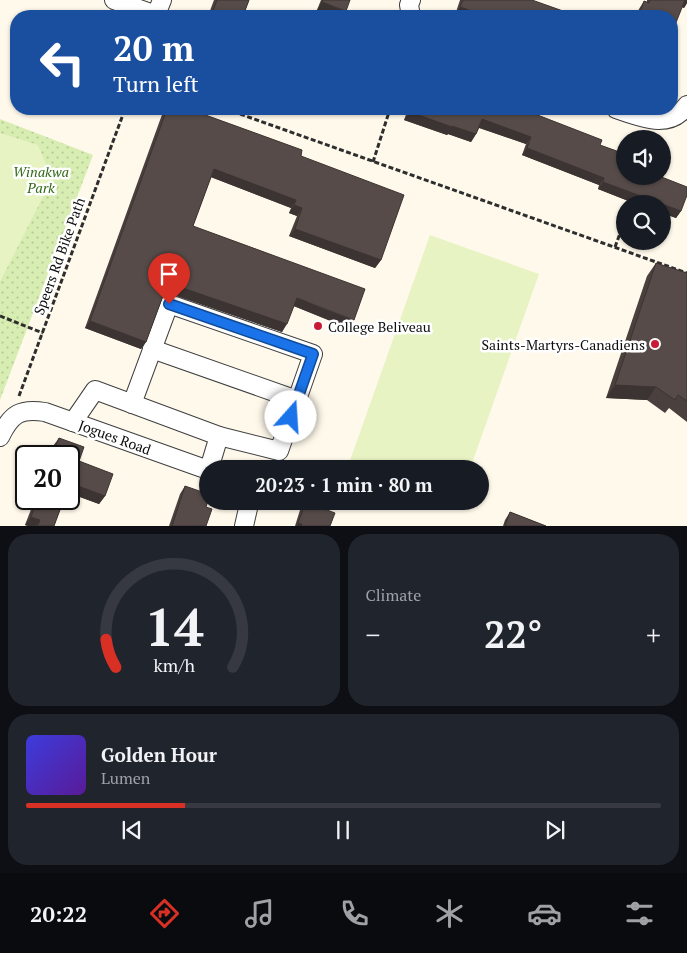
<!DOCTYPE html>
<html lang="en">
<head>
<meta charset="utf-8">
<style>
	body { margin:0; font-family:"PT Serif",serif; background:#20242c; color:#f1f3f6; height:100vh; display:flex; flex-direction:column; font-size:19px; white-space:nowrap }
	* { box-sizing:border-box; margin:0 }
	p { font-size:16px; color:#9ea1a6 }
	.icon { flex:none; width:28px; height:28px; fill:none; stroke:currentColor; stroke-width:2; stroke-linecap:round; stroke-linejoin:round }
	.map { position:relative; height:526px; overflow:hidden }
	.panel { display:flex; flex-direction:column; gap:8px; padding:8px; background:#0d0f14; flex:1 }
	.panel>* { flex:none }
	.guide { position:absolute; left:10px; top:10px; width:668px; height:105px; border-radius:20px; box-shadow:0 1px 4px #0004; background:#1a4fa0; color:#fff; overflow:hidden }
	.buttons { position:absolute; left:616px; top:130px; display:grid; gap:10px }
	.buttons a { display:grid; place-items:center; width:55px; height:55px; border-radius:50%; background:#171b24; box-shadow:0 1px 4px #0004; font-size:25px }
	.speed { position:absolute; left:15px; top:445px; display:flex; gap:10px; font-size:25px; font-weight:700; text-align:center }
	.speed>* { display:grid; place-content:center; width:65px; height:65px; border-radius:50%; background:#171b24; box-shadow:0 1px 4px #0004; line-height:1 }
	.speed .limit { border:2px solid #111; border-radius:8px; background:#fff; color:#111 }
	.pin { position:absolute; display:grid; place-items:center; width:42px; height:42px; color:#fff; margin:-51px -21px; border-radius:50% 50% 50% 0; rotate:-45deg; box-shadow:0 0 5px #0007 }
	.pin .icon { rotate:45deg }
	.me { position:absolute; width:55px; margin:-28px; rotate:19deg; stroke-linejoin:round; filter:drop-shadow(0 0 4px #0008) }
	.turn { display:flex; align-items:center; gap:18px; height:105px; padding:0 20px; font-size:22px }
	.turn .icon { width:65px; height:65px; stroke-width:2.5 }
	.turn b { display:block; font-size:35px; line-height:42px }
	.big { font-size:38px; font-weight:700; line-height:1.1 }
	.panel .card { flex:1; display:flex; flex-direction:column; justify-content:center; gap:8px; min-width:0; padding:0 18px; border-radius:20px; background:#20242c }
	.panel .dial { align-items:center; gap:0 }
	.dial svg { height:130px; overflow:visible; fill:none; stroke:#363941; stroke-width:7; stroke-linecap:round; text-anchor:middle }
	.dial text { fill:#f1f3f6; stroke:none }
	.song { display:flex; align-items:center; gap:15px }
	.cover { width:60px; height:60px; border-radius:8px; background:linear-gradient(135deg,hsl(240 70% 55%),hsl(270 70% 35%)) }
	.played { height:5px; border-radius:2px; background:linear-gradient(90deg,#d93025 25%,#363941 25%) }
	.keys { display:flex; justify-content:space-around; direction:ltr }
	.heat { display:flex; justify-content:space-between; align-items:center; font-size:28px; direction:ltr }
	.panel .tiles { flex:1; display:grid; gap:8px; grid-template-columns:1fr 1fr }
	.card:last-child { grid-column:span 2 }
	.trip { position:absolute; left:199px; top:460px; width:290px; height:50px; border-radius:25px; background:#171b24; box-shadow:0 1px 4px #0004; font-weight:700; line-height:50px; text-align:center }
	.tab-bar { display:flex; height:80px; justify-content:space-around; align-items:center; background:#090b0e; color:#9ea1a6 }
	.tab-bar .icon { width:35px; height:35px }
	.tab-bar .current { color:#d93025 }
	.tab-bar b { font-size:22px; color:#f1f3f6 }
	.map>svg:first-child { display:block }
	.park { fill:url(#park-dots) }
	.pitch { fill:#e8f3c4 }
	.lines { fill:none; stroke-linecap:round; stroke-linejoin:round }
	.minor-casing { stroke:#3f3f3f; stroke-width:20 }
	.path { stroke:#2e2e2e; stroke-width:3; stroke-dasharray:5 2.5; stroke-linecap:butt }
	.minor { stroke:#fff; stroke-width:18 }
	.wall { fill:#4a403e }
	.shaded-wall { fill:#3c3432 }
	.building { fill:#564b48; stroke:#3c3432 }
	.route-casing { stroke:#114b97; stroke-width:12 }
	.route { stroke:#1a73e8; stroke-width:9 }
	.poi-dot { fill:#c81935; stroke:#fff; stroke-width:2 }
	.labels { text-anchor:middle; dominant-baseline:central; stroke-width:5; stroke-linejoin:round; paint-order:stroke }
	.park-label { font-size:14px; font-style:italic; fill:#326917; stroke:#fff }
	.street-label { font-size:14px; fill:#0c0c0c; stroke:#fff }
	.poi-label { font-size:14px; fill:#0c0c0c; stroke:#fff; text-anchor:start }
</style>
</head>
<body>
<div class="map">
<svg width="687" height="526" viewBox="0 0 687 526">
	<defs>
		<pattern id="park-dots" width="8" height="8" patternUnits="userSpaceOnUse" patternTransform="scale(1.25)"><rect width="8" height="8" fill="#d7edb2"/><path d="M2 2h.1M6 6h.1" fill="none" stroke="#b7ca98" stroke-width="1.8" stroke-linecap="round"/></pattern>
	</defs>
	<rect width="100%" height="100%" fill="#fff9eb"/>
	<path class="park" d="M0 119 93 155 0 400Z"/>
	<g class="pitch">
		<path d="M0 133 38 145 52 179 0 282Z"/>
		<path d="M430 235 539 274 470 469H347Z"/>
	</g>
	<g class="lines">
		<defs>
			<g id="minor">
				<path d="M114 0 156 15 162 0"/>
				<path d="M411 0 409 5 411 16"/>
				<path d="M616 109C640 117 670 131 687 105"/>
				<path d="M152 349 297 400"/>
				<path d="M132 404 169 304 313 354 279 451 219 436"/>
				<path d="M73 422 95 390 219 436 209 469"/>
				<path d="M0 437C11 414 20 408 45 412L208 470"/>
				<path d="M244 526 249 504 248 501"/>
			</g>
		</defs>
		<use href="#minor" class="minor-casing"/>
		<g class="path">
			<path d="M226 109 687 273"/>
			<path d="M373 162 390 109"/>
			<path d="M615 247 625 220"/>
			<path d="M0 316 43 333"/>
			<path d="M19 396 125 109"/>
		</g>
		<use href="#minor" class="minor"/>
	</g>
	<g class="wall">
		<path d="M214 0H249L243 16H208Z"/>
		<path d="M321 0H350L317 10Z"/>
		<path d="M460 0H532L455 15Z"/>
		<path d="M647 0H687V3L684 8 682 7 671 16H636L639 9 644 1 647 2Z"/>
		<path d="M164 109H189L301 156 381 260 375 268 289 236 297 216 289 213 291 208 211 177 193 226 348 328 294 306 282 332 165 292 164 294 146 342 141 349 85 328Z"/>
		<path d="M408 109H522L600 145 625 176 681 211 676 218 662 213V204H636L598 189 599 185 522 155 526 144 479 128 476 134 471 142 448 134 447 135 404 120Z"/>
		<path d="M656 263 687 273V422L669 408 665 413 647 400 606 398 647 276Z"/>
		<path d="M59 438 79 461 105 496 99 504 69 493V456H46L50 451 51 452 53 446Z"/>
		<path d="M185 486 206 526H169L180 494Z"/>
		<path d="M35 499H64L54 526H28L25 525Z"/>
		<path d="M306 502 330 526H295L300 510Z"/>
		<path d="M510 512 546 526H503L505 520Z"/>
	</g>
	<g class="shaded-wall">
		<path d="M684 0H687V3L684 8 680 6Z"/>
		<path d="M322 2 346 11 342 16H334L317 10Z"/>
		<path d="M460 7 486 16H460L455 15Z"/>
		<path d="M410 112 476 134 471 142 448 134 447 135 404 120Z"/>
		<path d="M482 119 531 137 526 144 477 127Z"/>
		<path d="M527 148 604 178 599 185 522 155Z"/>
		<path d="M214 169 296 200 291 208 208 176Z"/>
		<path d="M603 182 681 211 676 218 662 213V204H636L598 189Z"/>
		<path d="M294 205 302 208 297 216 289 213Z"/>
		<path d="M295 229 381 260 375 268 289 236Z"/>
		<path d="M171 284 287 324 282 332 165 292 159 300Z"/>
		<path d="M297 298 354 320 348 328 291 305Z"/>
		<path d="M90 321 146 342 141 349 85 328Z"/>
		<path d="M615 385 656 387 647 400 606 398Z"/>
		<path d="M70 483 105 496 99 504 69 493V485Z"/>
		<path d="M31 517 40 520 36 526H28L25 525Z"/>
		<path d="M298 523 302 524 301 526H296Z"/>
	</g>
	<g class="building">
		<path d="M217 0H249L243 16H211Z"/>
		<path d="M323 0H350L346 11 322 2Z"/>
		<path d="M463 0H532L577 16H486L460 7Z"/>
		<path d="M650 0H685L671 35V16H639L644 1 649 3Z"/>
		<path d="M167 109H189L302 150 301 156 404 195 381 260 295 229 302 208 294 205 296 200 214 169 193 226 365 289 354 320 297 298 287 324 171 284 164 293 146 342 90 321Z"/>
		<path d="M411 109H522L602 140 600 145 625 154V176H659L687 187V195L681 211 603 182 604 178 527 148 531 137 482 119 476 134 452 126V127L410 112Z"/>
		<path d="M656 263 687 273V401L678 395 675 400 656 387 615 385Z"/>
		<path d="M59 438 84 447 79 461 113 474 105 496 70 483 69 486V456H48L50 451 53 452Z"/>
		<path d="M185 486 208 494V501L206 507 212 509 206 526H172Z"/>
		<path d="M37 499H64L54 526H38L40 520 31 517Z"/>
		<path d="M306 502 335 513 330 526H301L302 524 298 523Z"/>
		<path d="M510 512 546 526H505Z"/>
	</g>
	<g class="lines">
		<defs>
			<path id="route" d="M169 304 313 354 291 417"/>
		</defs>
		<use href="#route" class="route-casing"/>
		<use href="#route" class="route"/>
	</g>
	<g class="poi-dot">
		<circle cx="318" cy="326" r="5"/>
		<circle cx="655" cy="344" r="5"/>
	</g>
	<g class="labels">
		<g class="park-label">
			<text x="41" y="171">Winakwa<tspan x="41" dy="16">Park</tspan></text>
		</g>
		<g class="street-label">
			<text transform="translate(59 256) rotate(-70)">Speers Rd Bike Path</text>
			<text transform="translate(115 437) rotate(20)">Jogues Road</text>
		</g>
		<g class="poi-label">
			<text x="328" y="326">College Beliveau</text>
			<text x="645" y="344" text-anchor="end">Saints-Martyrs-Canadiens</text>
		</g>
	</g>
</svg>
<div class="buttons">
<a><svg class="icon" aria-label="sound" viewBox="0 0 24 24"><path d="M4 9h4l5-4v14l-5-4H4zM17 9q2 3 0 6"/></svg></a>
<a><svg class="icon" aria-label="search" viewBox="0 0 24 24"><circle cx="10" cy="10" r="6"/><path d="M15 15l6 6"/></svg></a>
</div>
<div class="speed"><div class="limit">20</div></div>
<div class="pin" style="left:169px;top:304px;background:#d93025"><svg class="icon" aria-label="arrive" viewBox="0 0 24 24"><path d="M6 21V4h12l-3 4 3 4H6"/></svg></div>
<svg class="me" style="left:291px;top:417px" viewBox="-20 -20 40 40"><circle r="19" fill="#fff"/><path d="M0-13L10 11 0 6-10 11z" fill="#1a73e8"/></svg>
<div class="trip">20:23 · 1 min · 80 m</div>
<div class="guide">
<div class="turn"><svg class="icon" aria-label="left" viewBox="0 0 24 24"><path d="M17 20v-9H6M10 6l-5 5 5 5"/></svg><div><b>20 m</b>Turn left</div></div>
</div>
</div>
<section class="panel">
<div class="tiles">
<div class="card dial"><svg viewBox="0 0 100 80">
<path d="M14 69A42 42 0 1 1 86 69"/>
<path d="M14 69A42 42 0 0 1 8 52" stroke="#d93025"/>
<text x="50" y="56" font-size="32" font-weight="700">14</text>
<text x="50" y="72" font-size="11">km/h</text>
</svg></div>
<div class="card"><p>Climate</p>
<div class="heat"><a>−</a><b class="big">22°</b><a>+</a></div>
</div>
<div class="card">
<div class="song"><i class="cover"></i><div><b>Golden Hour</b><p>Lumen</p></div></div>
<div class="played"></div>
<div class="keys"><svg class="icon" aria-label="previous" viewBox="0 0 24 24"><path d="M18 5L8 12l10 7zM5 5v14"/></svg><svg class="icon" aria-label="pause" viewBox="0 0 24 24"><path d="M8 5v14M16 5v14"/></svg><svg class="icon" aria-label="next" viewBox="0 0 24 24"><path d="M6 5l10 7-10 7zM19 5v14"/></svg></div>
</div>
</div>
</section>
<nav class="tab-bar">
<b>20:22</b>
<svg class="icon current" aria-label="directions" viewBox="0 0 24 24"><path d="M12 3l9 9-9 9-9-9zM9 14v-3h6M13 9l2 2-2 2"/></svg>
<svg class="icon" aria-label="music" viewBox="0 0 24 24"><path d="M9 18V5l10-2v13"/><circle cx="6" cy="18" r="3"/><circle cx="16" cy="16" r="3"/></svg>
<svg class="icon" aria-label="phone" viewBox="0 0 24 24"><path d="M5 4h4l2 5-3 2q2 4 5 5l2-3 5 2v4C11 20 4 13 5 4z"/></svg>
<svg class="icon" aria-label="climate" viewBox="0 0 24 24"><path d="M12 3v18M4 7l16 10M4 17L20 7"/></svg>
<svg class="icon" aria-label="car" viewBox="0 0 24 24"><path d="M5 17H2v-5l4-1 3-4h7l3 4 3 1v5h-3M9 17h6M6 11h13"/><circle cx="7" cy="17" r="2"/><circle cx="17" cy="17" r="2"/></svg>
<svg class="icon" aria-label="filters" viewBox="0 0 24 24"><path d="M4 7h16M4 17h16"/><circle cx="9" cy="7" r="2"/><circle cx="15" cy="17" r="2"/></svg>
</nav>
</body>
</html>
